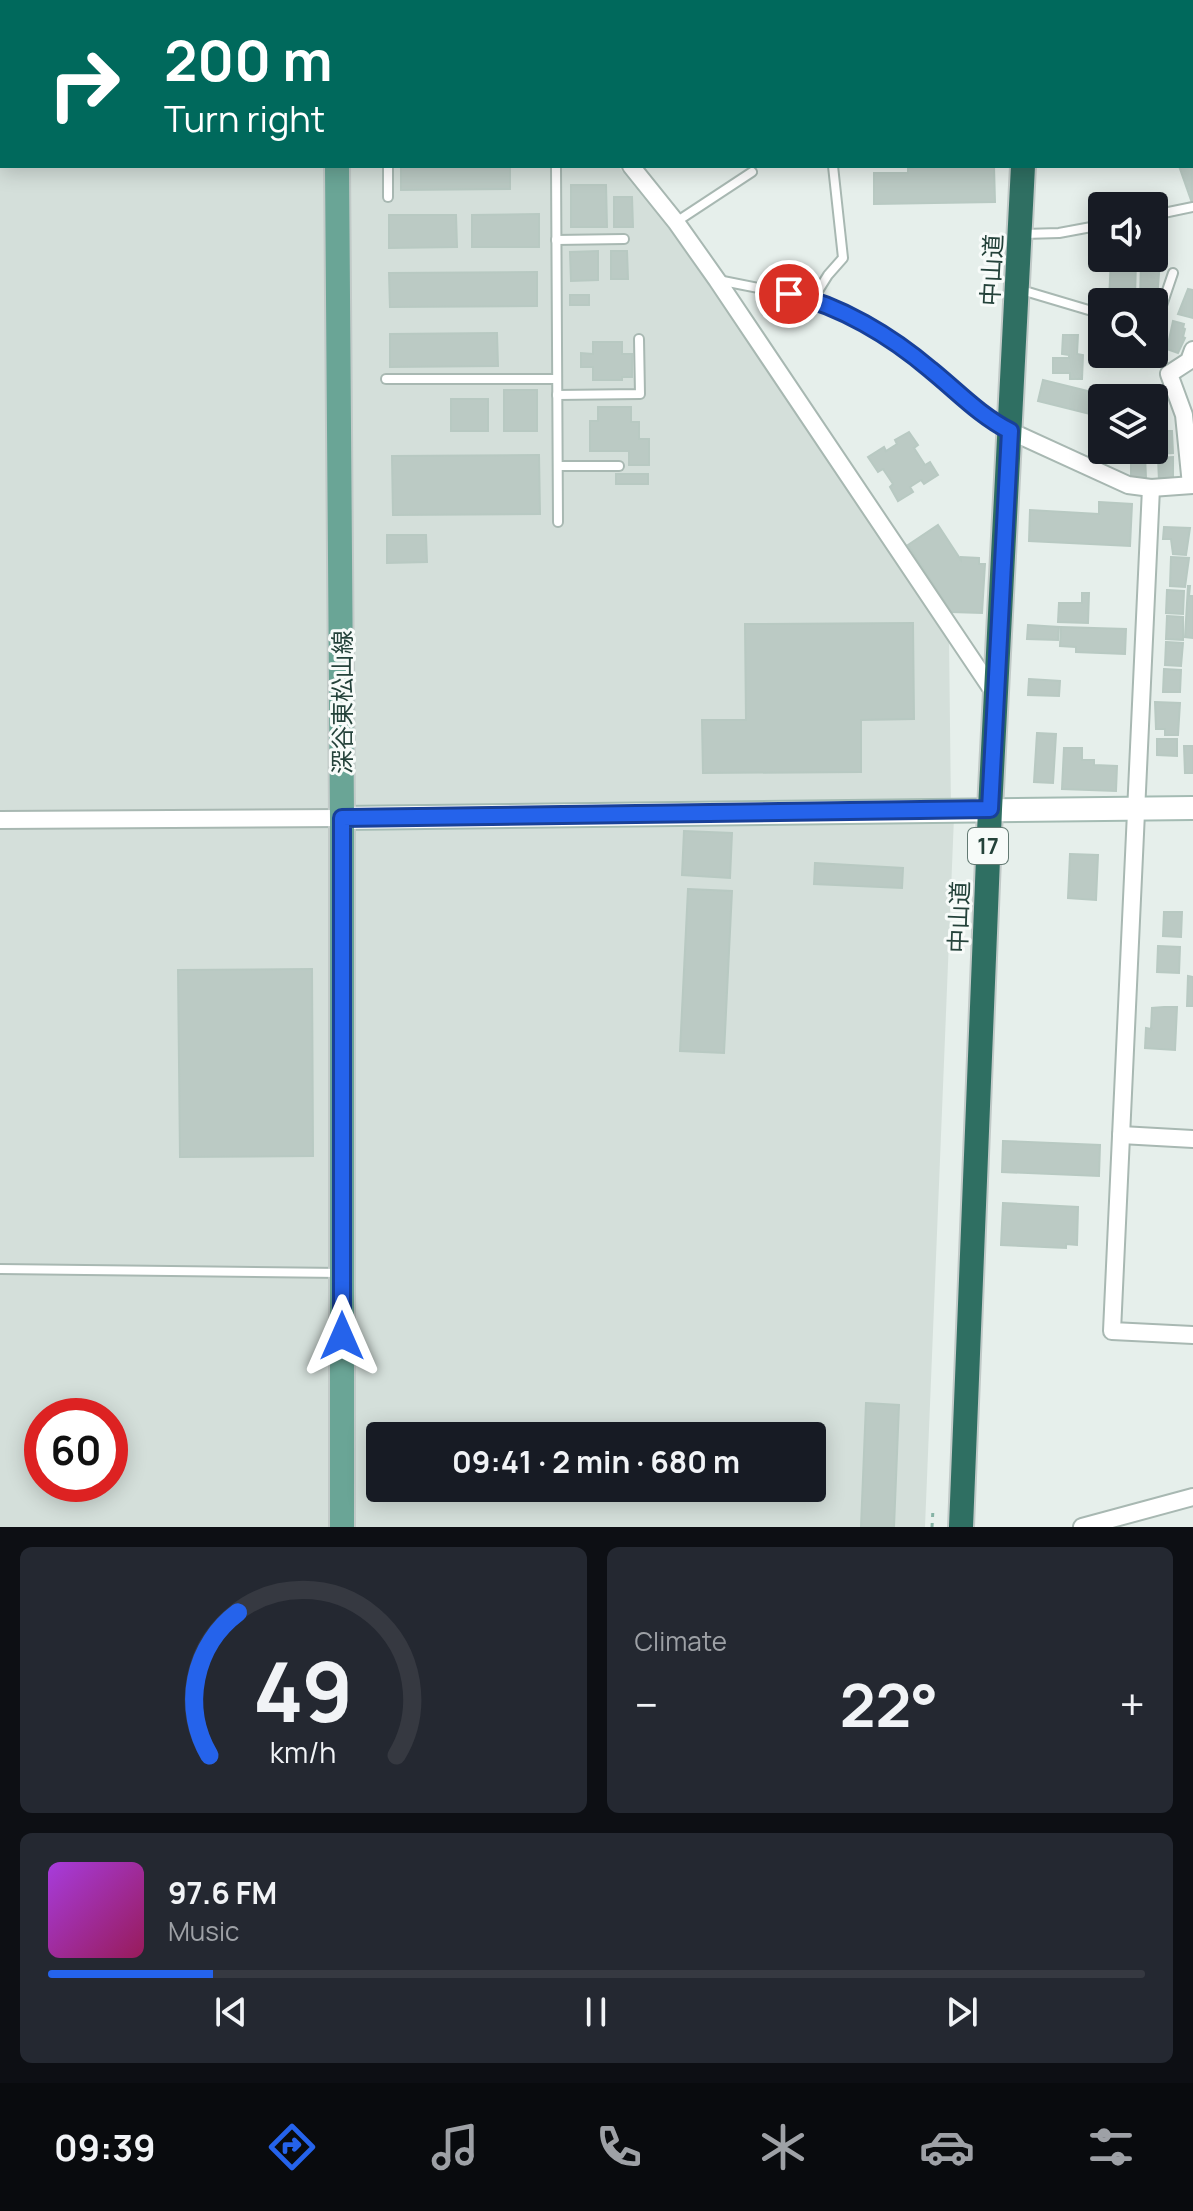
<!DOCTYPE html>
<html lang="en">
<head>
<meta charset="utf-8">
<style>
	body { margin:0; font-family:Manrope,"Noto Sans JP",sans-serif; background:#242831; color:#f1f3f6; height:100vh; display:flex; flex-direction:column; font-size:30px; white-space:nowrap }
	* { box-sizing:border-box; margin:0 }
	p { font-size:26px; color:#9ea1a6 }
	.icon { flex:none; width:44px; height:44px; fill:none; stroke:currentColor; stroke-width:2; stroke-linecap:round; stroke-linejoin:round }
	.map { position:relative; height:1527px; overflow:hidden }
	.details { display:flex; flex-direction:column; gap:20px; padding:20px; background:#0d0f14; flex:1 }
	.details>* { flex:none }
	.guide { position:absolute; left:0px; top:0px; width:1194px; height:168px; box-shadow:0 4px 20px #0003; background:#00695c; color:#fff; overflow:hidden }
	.tools { position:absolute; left:1088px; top:192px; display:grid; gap:16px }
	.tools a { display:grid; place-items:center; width:80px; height:80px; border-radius:8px; background:#171b24; box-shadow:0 4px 20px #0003; font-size:40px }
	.speed { position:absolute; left:24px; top:1398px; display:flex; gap:16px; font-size:40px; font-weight:700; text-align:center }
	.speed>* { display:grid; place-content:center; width:104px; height:104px; border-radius:50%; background:#171b24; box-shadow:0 4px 20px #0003; line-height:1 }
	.speed .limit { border:12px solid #d22; background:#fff; color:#111 }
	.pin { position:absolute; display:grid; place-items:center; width:68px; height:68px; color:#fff; margin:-34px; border:4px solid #fff; border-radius:50%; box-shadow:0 2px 8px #0007 }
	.me { position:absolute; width:88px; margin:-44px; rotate:0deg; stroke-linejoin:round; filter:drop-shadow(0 0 6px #0008) }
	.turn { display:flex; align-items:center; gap:28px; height:168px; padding:0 32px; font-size:36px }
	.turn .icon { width:104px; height:104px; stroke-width:2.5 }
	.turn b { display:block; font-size:56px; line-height:68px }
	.big { font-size:60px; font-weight:700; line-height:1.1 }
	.details .card { flex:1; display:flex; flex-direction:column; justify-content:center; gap:12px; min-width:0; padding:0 28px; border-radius:12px; background:#242831 }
	.details .dial { align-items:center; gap:0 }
	.dial svg { height:208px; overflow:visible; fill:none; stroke:#363941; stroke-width:7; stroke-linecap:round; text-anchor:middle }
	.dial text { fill:#f1f3f6; stroke:none }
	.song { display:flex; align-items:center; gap:24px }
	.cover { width:96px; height:96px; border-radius:12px; background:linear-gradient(135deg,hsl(280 70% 55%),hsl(330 70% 35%)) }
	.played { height:8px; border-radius:4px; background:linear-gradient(90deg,#2563eb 15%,#363941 15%) }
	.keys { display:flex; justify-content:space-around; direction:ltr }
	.heat { display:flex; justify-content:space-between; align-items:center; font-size:44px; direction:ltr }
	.details .tiles { flex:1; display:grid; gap:20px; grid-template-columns:1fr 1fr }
	.card:last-child { grid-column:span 2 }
	.trip { position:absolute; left:366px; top:1422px; width:460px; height:80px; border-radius:8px; background:#171b24; box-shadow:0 4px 20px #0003; font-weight:700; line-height:80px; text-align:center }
	.dock { display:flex; height:128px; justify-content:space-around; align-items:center; background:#090b0e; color:#9ea1a6 }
	.dock .icon { width:56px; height:56px }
	.dock .selected { color:#2563eb }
	.dock b { font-size:36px; color:#f1f3f6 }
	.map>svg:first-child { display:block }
	.built { fill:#d4dfda; fill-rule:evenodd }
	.building { fill:#bbcac4; stroke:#b8c9c2; stroke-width:2 }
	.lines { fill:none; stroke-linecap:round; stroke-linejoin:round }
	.lane-casing { stroke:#a8b8b2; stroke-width:12 }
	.street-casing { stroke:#a8b8b2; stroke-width:20 }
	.secondary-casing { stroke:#a4bbb3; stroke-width:26 }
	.primary-casing { stroke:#c2cac8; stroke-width:28 }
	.highway-casing { stroke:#c2cac8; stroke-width:28 }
	.path { stroke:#86b3a5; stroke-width:3; stroke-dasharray:4 6; stroke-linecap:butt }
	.lane { stroke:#fff; stroke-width:8 }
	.street { stroke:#fff; stroke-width:16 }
	.secondary { stroke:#fff; stroke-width:22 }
	.primary { stroke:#6aa596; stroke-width:24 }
	.highway { stroke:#2f6f62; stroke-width:24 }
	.route-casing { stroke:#184099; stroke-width:20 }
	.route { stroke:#2563eb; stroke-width:14 }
	.labels { text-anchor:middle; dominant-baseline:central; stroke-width:6; stroke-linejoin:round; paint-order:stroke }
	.shield { fill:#f7fbf9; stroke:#637a73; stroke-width:2 }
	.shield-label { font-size:22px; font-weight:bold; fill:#24423a }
	.street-label { font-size:24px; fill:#24423a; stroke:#f7fbf9 }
</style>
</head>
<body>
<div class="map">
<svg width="1193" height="1527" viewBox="0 0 1193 1527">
	<rect width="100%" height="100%" fill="#e6efeb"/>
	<g class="built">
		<path d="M0 0H470L471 2H2V166H618L668 228 720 300 949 640 951 809 0 818Z"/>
		<path d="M954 817 925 1527H0V823ZM42 1416H110V1484H42ZM380 1436H812V1488H380Z"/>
	</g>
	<g class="building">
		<path d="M1192 108 1193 110 1192 203 1179 166H1192Z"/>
		<path d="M401 166H510V189L401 190Z"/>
		<path d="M921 166H994L995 202 874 204V173H908V168Z"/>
		<path d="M571 185H606L607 227H571Z"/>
		<path d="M614 197H632L633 227H614Z"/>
		<path d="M539 214V247H472V215Z"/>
		<path d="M389 215H456L457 247 389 248Z"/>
		<path d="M598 251V280L571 281 570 252Z"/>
		<path d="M611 251H627L628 279H611Z"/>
		<path d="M1111 258H1136L1135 301 1109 300Z"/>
		<path d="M1141 259 1160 260 1156 314H1154V302H1140Z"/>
		<path d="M537 272V306L390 307 389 273Z"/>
		<path d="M1188 289 1193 290V318L1178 314Z"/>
		<rect x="570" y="295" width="19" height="10"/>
		<path d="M1173 321 1184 324 1183 328 1185 329 1183 337 1185 338 1178 353 1167 349Z"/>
		<path d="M497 333 498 366 390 367V334Z"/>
		<path d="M1063 335H1078L1077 354 1083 355 1082 379H1070V373H1053V358H1069V355L1062 354Z"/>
		<path d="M593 342H622V354H632V377H622V380H593V367H581V353L593 354Z"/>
		<path d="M1043 380 1116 398H1102V417L1038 401Z"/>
		<rect x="504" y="390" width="33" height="41"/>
		<rect x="451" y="399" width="37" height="32"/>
		<path d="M598 407H631V422H639V439H649V465H629V451H590V421H598Z"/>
		<path d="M1158 431H1172L1173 453 1158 454Z"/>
		<path d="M909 432 918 445 914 448 925 465 930 462 938 475 924 484 921 480 910 487 913 492 898 501 890 487 893 484 883 469 878 472 868 457 884 447 886 451 897 444 895 440Z"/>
		<path d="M539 455 540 514 393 515 392 456Z"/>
		<path d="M1145 455 1146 478H1131V456Z"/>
		<path d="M1173 457V480L1159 481 1158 458Z"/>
		<rect x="616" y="474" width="32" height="10"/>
		<path d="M1099 502 1132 504 1130 546 1029 541 1030 510 1099 514Z"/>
		<path d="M938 525 961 560V557L979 558V564H985L982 613 951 612 908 545Z"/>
		<path d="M1164 527 1190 528 1186 555 1173 554 1171 539H1163Z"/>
		<path d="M387 535H426L427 562 387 563Z"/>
		<path d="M1171 557 1189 558 1185 587 1170 586Z"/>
		<path d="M1188 586H1190L1189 596H1193V638L1185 637Z"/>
		<path d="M1167 590 1184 591 1183 614 1166 613Z"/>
		<path d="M1082 593H1089L1088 623 1058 622 1059 603H1082Z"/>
		<path d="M1167 616 1183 617V640L1166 639Z"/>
		<path d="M913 623 914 719 861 720V772L703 773 702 720H746L745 624Z"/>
		<path d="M1028 625 1059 627 1058 640 1027 639Z"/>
		<path d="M1061 627 1126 629 1125 654 1076 652V647L1060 646Z"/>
		<path d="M1166 642 1183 643 1181 666 1165 665Z"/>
		<path d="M1164 669 1181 670 1180 692H1163Z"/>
		<path d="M1029 679 1060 681 1059 696 1028 695Z"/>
		<path d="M1155 702 1180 703 1178 735H1165V729H1156Z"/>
		<path d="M1037 733 1056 734 1053 783 1034 782Z"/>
		<path d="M1157 739H1177V756L1157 755Z"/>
		<path d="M1184 746H1193V773H1185Z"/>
		<path d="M1064 748H1082V760H1094V765L1117 766 1116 791 1062 789Z"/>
		<path d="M684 831 732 833 730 878 682 875Z"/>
		<path d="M1070 854 1098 855 1096 900 1068 898Z"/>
		<path d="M815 863 903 868 902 888 814 884Z"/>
		<path d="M688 889 732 891 724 1053 680 1051Z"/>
		<path d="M1164 912H1182L1181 937 1163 936Z"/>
		<path d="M1158 946 1180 947 1179 973 1157 972Z"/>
		<path d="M312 969 313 1156 180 1157 178 970Z"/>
		<path d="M1188 976 1193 977V1006H1187Z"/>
		<path d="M1164 1007H1177L1175 1050 1145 1048 1146 1028 1151 1029 1152 1008Z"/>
		<path d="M1003 1141 1100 1145 1099 1176 1002 1172Z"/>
		<path d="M1003 1203 1078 1207 1077 1245 1066 1244V1248L1001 1245Z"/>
		<path d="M866 1403 899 1405 894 1527H861Z"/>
	</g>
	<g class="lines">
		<defs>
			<g id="lane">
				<path d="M911 0V2"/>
				<path d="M953 2 954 0"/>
				<path d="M556 166 558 522"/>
				<path d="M388 197V166"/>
				<path d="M1154 215 1193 207"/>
				<path d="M676 222 752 172"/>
				<path d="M1024 234 1059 233 1102 225"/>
				<path d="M556 240 624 239"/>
				<path d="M718 280 813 299 887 336 930 369 987 419 1005 428"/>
				<path d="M1018 289 1102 314"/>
				<path d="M813 299 828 275 843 258 833 166"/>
				<path d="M1154 329 1173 273"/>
				<path d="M386 379H557"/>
				<path d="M557 395 640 394 639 339"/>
				<path d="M558 466H619"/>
				<path d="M0 1269 341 1273"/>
			</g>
			<g id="street">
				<path d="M37 0 38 2"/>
				<path d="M485 0 487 2"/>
				<path d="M733 0 735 2"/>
				<path d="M800 2 802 0"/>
				<path d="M0 11H2"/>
				<path d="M631 166 676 222 717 280 995 694"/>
				<path d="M1010 431 1128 485 1151 488 1193 485"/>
				<path d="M1191 485 1184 415 1169 374 1189 361 1193 350"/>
				<path d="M1151 488 1112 1331 1193 1335"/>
				<path d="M0 820 342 818"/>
				<path d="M1121 1135 1193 1139"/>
				<path d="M1082 1527 1193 1497"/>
			</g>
			<path id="secondary" d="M342 818 1193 808"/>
			<g id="primary">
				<path d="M336 2V0"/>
				<path d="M337 166 342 818V1527"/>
			</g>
			<g id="highway">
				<path d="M1031 2V0"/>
				<path d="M961 1527 990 809 1023 166"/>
			</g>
		</defs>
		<use href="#lane" class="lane-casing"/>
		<use href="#street" class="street-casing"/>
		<use href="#secondary" class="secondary-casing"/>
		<use href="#primary" class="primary-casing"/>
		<use href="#highway" class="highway-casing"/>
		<path class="path" d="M932 1527 933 1509"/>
		<use href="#lane" class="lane"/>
		<use href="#street" class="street"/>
		<use href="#secondary" class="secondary"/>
		<use href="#primary" class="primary"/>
		<use href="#highway" class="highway"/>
	</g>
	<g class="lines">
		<defs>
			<path id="route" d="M342 1336V818L990 809 1010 431C979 415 957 391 931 370 891 336 840 305 789 294"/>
		</defs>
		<use href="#route" class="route-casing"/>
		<use href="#route" class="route"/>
	</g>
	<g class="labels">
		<rect class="shield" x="968" y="828" width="40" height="36" rx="6"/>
		<g class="shield-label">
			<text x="988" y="846">17</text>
		</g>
		<g class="street-label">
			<text transform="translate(991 270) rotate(-87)">中山道</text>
			<text transform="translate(341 702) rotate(-90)">深谷東松山線</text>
			<text transform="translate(958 917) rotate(-88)">中山道</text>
		</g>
	</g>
</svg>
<div class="tools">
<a><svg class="icon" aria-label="sound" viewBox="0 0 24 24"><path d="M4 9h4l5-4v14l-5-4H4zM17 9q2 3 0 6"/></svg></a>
<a><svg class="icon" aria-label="search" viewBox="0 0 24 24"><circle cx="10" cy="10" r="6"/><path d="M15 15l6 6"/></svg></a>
<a><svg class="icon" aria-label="layers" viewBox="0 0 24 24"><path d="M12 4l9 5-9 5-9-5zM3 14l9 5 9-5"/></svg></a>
</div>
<div class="speed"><div class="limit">60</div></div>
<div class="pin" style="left:789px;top:294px;background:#d93025"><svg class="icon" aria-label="arrive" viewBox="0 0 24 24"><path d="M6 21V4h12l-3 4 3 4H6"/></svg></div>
<svg class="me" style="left:342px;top:1336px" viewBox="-20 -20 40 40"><path d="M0-17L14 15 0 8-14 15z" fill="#2563eb" stroke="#fff" stroke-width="4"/></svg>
<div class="trip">09:41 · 2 min · 680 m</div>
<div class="guide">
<div class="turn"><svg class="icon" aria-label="right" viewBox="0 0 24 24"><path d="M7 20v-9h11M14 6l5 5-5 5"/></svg><div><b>200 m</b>Turn right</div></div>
</div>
</div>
<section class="details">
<div class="tiles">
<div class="card dial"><svg viewBox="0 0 100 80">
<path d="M14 69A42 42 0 1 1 86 69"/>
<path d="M14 69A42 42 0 0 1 25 14" stroke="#2563eb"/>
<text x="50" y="56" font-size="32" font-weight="700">49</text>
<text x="50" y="72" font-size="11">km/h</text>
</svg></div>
<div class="card"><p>Climate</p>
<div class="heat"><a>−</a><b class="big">22°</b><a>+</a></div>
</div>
<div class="card">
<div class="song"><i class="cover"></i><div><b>97.6 FM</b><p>Music</p></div></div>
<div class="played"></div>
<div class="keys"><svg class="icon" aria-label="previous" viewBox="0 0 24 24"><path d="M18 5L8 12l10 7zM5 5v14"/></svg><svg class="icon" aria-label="pause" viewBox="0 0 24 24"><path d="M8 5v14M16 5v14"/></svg><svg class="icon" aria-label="next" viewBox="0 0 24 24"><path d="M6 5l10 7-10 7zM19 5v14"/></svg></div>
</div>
</div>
</section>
<nav class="dock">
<b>09:39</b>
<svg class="icon selected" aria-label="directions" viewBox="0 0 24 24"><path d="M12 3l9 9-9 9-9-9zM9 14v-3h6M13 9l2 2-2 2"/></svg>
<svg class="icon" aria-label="music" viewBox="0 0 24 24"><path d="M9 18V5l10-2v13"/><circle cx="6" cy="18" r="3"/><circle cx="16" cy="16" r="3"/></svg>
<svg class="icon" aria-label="phone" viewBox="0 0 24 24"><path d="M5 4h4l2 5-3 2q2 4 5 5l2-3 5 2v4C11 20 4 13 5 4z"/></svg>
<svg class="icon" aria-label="climate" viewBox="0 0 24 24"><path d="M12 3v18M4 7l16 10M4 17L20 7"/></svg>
<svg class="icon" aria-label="car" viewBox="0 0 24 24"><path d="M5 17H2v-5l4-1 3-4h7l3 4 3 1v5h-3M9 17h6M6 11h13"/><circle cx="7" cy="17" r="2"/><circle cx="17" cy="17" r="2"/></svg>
<svg class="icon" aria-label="filters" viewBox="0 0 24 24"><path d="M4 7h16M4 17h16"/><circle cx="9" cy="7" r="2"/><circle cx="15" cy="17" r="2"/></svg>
</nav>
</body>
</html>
